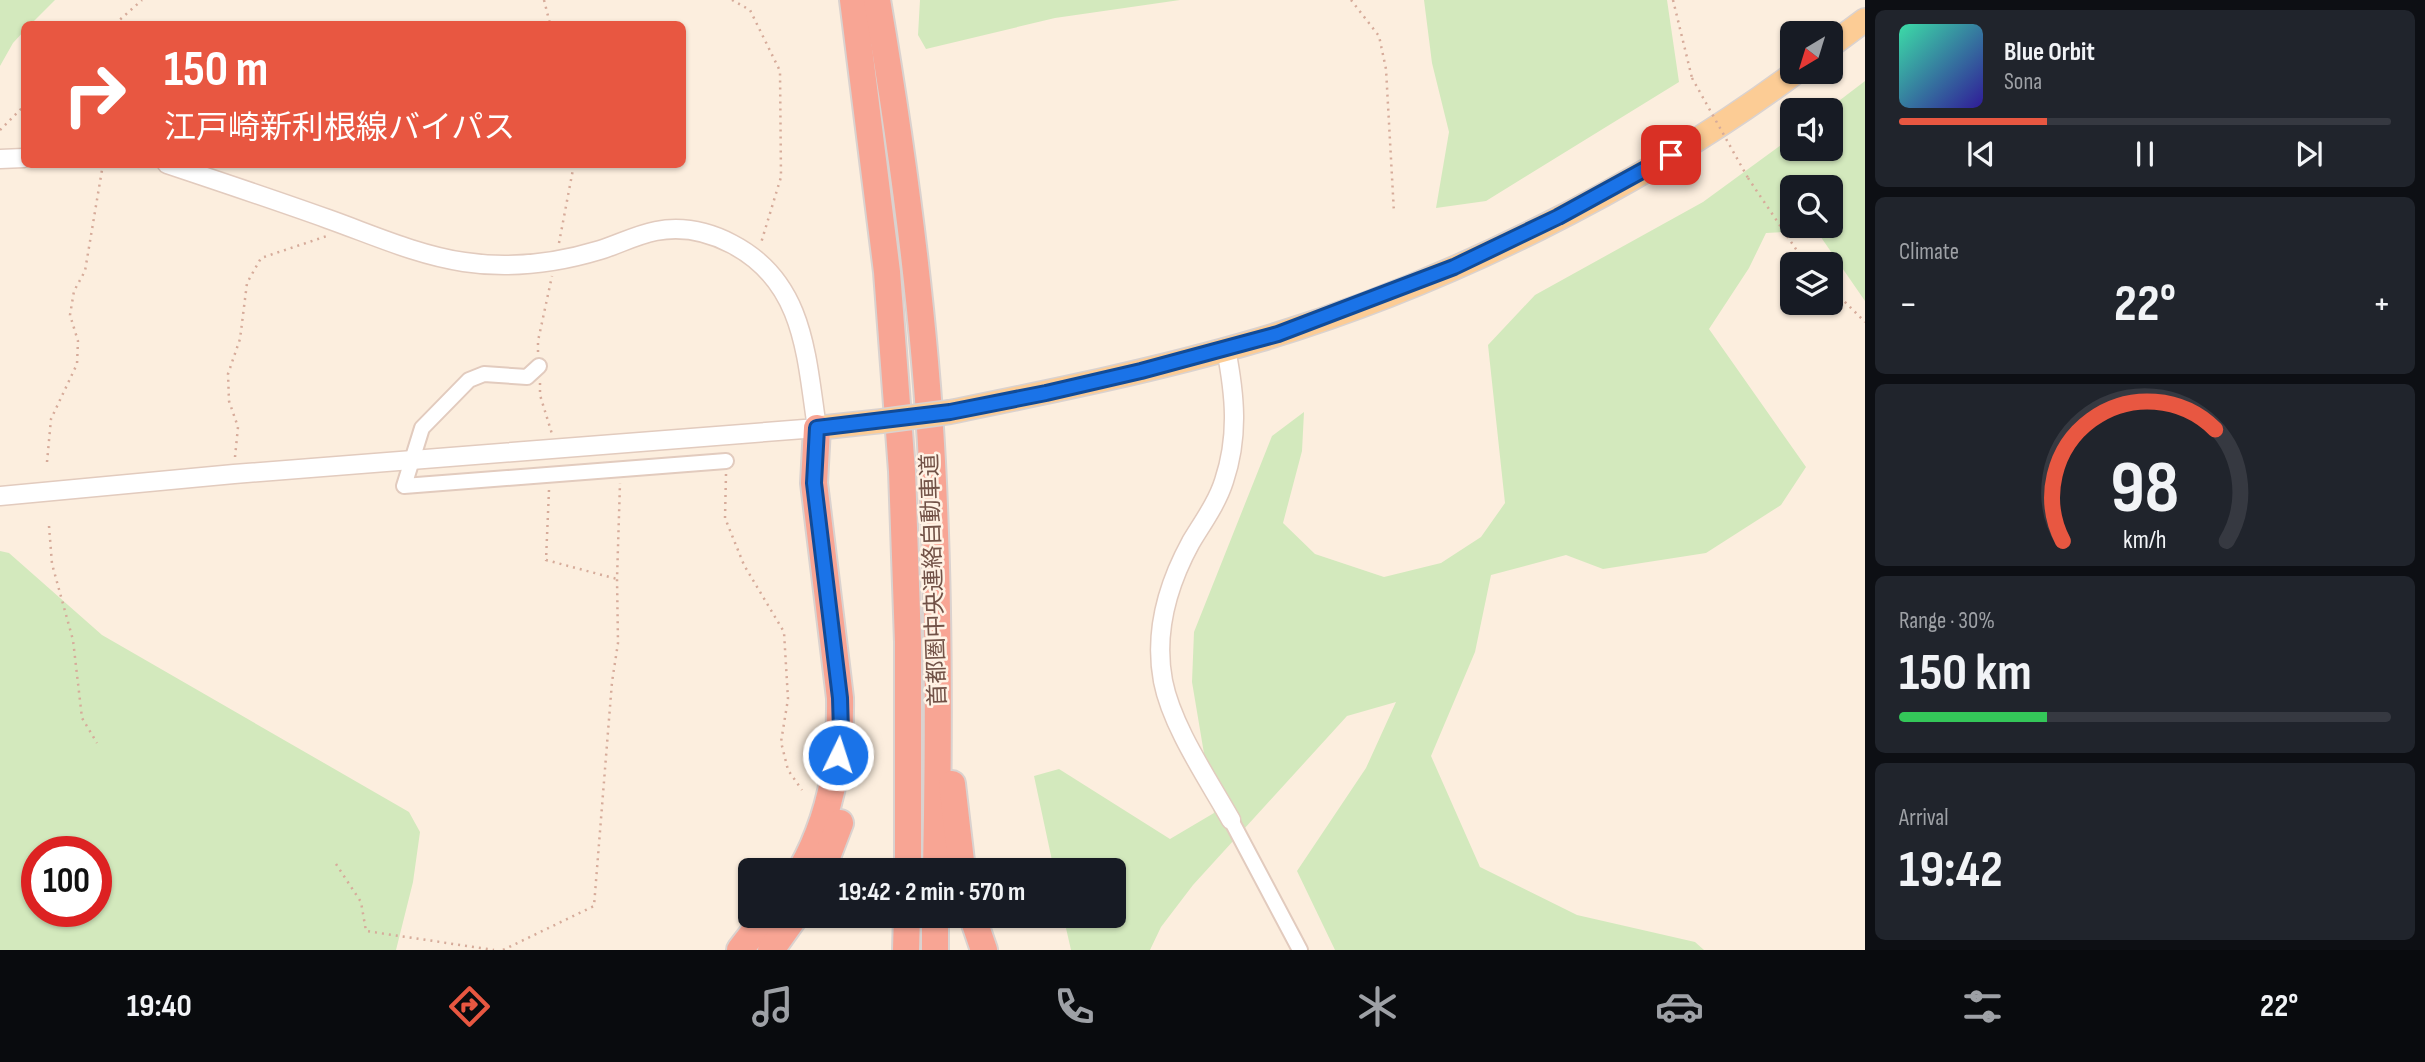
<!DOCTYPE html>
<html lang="en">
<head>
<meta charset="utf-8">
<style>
	body { margin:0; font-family:"Sofia Sans Condensed","Noto Sans JP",sans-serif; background:#20242c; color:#f1f3f6; height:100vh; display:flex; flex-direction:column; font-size:26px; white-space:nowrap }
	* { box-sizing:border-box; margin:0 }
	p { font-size:23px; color:#9ea1a6 }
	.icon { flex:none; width:38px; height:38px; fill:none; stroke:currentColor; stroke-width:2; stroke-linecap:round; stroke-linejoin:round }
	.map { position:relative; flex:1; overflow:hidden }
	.drawer { display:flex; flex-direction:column; gap:10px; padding:10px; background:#0d0f14; width:560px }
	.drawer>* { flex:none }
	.hud { position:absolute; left:21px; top:21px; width:665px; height:147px; border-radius:10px; box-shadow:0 2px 5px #0004; background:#e85741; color:#fff; overflow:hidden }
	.needle { width:46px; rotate:218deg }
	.tools { position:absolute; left:1780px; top:21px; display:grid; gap:14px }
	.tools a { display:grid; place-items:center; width:63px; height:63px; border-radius:10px; background:#171b24; box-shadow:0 2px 5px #0004; font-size:35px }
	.speed { position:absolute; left:21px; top:836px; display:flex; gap:14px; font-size:35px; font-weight:700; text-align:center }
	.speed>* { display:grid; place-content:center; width:91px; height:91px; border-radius:50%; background:#171b24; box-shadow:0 2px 5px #0004; line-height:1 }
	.speed .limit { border:10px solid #d22; background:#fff; color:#111 }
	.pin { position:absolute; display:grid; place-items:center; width:60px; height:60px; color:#fff; margin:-30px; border-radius:14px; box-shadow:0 4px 10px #0006 }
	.me { position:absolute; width:77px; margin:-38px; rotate:4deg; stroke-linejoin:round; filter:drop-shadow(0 0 5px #0008) }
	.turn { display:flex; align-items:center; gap:24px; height:147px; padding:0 28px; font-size:32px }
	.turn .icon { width:91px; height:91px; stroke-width:2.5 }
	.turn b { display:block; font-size:49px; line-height:60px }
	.big { font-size:52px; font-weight:700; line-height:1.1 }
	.drawer .tile { flex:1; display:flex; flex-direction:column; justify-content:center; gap:10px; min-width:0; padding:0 24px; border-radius:10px; background:#20242c }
	.drawer .dial { align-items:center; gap:0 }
	.dial svg { height:182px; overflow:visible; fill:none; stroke:#363941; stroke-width:7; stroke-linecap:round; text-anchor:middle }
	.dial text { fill:#f1f3f6; stroke:none }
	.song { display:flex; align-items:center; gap:21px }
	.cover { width:84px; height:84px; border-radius:10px; background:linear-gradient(135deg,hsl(160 70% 55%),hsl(250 70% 35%)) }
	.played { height:7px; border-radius:4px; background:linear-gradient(90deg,#e85741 30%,#363941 30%) }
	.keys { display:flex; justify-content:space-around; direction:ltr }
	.heat { display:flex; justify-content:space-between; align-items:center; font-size:38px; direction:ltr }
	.charge { height:10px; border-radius:5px; background:linear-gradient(90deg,#34c759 30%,#363941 0) }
	.trip { position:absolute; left:738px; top:858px; width:388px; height:70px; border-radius:10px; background:#171b24; box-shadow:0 2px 5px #0004; font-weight:700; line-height:70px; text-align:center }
	.dock { display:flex; height:112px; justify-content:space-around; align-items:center; background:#090b0e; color:#9ea1a6 }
	.dock .icon { width:49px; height:49px }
	.dock .on { color:#e85741 }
	.dock b { font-size:32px; color:#f1f3f6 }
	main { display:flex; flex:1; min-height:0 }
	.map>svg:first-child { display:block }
	.green { fill:#d3e9bd; fill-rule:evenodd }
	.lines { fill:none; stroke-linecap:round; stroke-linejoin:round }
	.minor-casing { stroke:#e2cbbe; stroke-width:18 }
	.tertiary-casing { stroke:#e2cbbe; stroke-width:21 }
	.primary-casing { stroke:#dad2cf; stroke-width:26 }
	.motorway-casing { stroke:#dad2cf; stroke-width:30 }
	.path { stroke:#d6ab9a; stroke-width:2.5; stroke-dasharray:2 5; stroke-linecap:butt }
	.minor { stroke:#fff; stroke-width:14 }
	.tertiary { stroke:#fff; stroke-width:18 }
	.primary { stroke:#fccc95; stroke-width:23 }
	.motorway { stroke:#f8a594; stroke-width:26 }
	.primary-bridge-casing { stroke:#dad2cf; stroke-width:26; stroke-linecap:butt }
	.path-bridge { stroke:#d6ab9a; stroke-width:2.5; stroke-dasharray:2 5; stroke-linecap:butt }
	.primary-bridge { stroke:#fccc95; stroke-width:23 }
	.route-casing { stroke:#114b97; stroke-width:18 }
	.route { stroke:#1a73e8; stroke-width:12 }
	.labels { text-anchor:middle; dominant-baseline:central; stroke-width:5; stroke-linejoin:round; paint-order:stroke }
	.street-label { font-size:23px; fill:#725247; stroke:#fff2e4 }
</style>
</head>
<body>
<main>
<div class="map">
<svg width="1865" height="950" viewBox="0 0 1865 950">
	<rect width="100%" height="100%" fill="#fceede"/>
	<g class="green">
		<path d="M0 0H55L31 24H24V31L13 43 0 66Z"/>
		<path d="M920 0H1180L1055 18 926 49 918 35Z"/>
		<path d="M1424 0H1667L1679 82 1486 201 1436 208 1449 132 1432 63Z"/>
		<path d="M1865 81V301L1816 230 1766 233 1749 268 1709 329 1806 467 1781 505 1706 553 1603 569 1566 555 1491 575 1475 652 1431 756 1480 867 1577 915 1695 942 1704 950H1335L1297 871 1366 768 1396 702 1347 716 1193 885 1161 927 1150 950H1071L1063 915H1115V870H1054L1034 776 1059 769 1170 839 1214 813 1192 682 1194 632 1272 436 1304 412 1302 451 1283 523 1315 554 1384 577 1441 563 1481 537 1505 503 1488 345 1535 295 1703 202 1792 137V149H1830V110H1827ZM1792 187H1830V226H1792Z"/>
		<path d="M0 551 9 553 102 635 409 812 420 832 413 882 396 950H0ZM96 852V912H37V852Z"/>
	</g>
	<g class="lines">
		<defs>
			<g id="minor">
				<path d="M539 366 527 377 484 374 469 380 422 428 404 486 726 461"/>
				<path d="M1231 820 1300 950"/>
			</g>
			<g id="tertiary">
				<path d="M0 159 24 158"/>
				<path d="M1226 349C1235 395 1239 436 1224 481 1217 503 1203 522 1191 542 1168 584 1154 633 1163 681 1172 727 1208 779 1231 820"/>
				<path d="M0 496 234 474 817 428C806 356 805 282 732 244 709 232 682 226 656 231 636 235 619 244 600 250 557 263 509 269 464 262 417 255 373 235 328 219 275 200 221 182 167 164"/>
			</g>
			<g id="primary">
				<path d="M1830 46 1865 20"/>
				<path d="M950 412C1053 391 1157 370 1259 340 1444 285 1641 187 1796 72"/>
				<path d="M817 428 882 421"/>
			</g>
			<g id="motorway">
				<path d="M853 0 887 272 902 471 908 642V870"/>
				<path d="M877 0C903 153 924 307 932 462 939 598 939 734 936 870"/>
				<path d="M952 784 962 870"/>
				<path d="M801 870C831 817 841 758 840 698L814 483 817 428"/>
				<path d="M822 870 840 823"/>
				<path d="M972 915 984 950"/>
				<path d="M740 950 767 915"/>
				<path d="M771 950 796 915"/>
				<path d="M906 950 907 915"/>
				<path d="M935 950V915"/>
			</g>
		</defs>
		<use href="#minor" class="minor-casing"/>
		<use href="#tertiary" class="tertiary-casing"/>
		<use href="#primary" class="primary-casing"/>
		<use href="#motorway" class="motorway-casing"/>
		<g class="path">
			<path d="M544 0 550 24"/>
			<path d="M732 0 750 10 780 71 781 177 761 243"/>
			<path d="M1351 0 1379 36 1386 69 1394 213"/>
			<path d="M1673 0 1692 78"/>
			<path d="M115 24 142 0"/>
			<path d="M0 130 24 106"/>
			<path d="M1748 178 1806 264"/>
			<path d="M559 243 574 164"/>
			<path d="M1830 287 1865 322"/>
			<path d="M538 352V341L552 276"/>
			<path d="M540 383V395L552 434"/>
			<path d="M235 457 238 427 229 401 228 374 240 339 247 283 261 258 327 236"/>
			<path d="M47 462 51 419 77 364 78 341 70 315 74 291 85 271 103 164"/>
			<path d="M726 474 725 518 744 565 784 632 788 699 781 742 788 770 802 790"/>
			<path d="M549 490 546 560 617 579"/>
			<path d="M49 526 52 564 73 640 82 718 97 743"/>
			<path d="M336 864 361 902 366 931 494 950"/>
			<path d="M503 950 594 906 612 682 618 643 617 579 620 483"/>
		</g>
		<use href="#minor" class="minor"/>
		<use href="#tertiary" class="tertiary"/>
		<use href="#primary" class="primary"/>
		<use href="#motorway" class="motorway"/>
		<defs>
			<path id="primary-bridge" d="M882 421 950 412"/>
		</defs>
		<use href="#primary-bridge" class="primary-bridge-casing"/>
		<path class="path-bridge" d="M1692 78 1748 178"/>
		<use href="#primary-bridge" class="primary-bridge"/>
	</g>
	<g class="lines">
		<defs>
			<path id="route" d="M838 755 841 732 840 698 814 483 817 428 950 412 1046 393 1141 371 1278 334 1454 267 1558 217 1671 155"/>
		</defs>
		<use href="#route" class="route-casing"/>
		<use href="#route" class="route"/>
	</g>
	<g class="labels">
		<g class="street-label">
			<text transform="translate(934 580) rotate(-92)">首都圏中央連絡自動車道</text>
		</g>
	</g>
</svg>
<div class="tools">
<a><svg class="needle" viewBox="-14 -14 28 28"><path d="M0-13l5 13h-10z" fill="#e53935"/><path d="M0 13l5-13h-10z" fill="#9ea1a6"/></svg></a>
<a><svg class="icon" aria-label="sound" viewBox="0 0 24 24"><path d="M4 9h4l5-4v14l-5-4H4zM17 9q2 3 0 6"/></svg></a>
<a><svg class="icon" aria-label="search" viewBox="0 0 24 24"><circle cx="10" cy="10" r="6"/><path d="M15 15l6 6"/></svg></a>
<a><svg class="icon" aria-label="layers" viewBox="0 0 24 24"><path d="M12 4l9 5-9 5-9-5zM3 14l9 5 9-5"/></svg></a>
</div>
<div class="speed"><div class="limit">100</div></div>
<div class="pin" style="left:1671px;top:155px;background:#d93025"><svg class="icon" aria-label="arrive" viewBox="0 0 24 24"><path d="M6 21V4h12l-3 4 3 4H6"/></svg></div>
<svg class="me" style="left:838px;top:755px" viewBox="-20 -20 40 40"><circle r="17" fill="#1a73e8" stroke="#fff" stroke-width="3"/><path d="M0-11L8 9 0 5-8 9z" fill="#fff"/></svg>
<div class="trip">19:42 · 2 min · 570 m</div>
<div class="hud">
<div class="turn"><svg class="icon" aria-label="right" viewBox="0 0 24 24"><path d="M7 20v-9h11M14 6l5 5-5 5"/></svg><div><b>150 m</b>江戸崎新利根線バイパス</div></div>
</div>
</div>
<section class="drawer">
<div class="tile">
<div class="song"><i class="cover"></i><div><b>Blue Orbit</b><p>Sona</p></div></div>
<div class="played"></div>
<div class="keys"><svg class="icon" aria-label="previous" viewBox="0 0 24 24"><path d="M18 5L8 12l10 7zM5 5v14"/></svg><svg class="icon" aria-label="pause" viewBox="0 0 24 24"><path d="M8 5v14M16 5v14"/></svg><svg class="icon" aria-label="next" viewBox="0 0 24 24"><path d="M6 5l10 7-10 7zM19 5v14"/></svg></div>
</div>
<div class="tile"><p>Climate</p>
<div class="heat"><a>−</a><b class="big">22°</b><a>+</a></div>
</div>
<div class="tile dial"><svg viewBox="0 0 100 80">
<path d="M14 69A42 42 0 1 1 86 69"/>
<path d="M14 69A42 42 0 0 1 81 20" stroke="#e85741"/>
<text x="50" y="56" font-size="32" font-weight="700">98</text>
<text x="50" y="72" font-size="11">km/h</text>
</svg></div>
<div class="tile"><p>Range · 30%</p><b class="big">150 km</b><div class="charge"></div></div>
<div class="tile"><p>Arrival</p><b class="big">19:42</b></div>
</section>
</main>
<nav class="dock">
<b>19:40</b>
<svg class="icon on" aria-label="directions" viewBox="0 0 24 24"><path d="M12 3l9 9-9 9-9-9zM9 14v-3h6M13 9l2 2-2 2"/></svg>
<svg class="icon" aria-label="music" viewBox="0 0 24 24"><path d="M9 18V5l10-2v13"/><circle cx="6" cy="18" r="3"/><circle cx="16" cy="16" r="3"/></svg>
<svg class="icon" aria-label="phone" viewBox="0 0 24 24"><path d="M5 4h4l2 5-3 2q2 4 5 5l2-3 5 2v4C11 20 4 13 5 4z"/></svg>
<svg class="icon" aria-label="climate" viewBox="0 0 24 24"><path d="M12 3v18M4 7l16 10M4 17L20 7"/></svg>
<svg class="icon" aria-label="car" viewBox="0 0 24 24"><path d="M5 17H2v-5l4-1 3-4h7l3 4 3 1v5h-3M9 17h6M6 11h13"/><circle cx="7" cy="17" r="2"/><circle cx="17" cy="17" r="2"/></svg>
<svg class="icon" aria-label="filters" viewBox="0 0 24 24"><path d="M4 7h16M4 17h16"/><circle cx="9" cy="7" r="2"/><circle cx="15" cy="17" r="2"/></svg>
<b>22°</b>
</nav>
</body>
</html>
